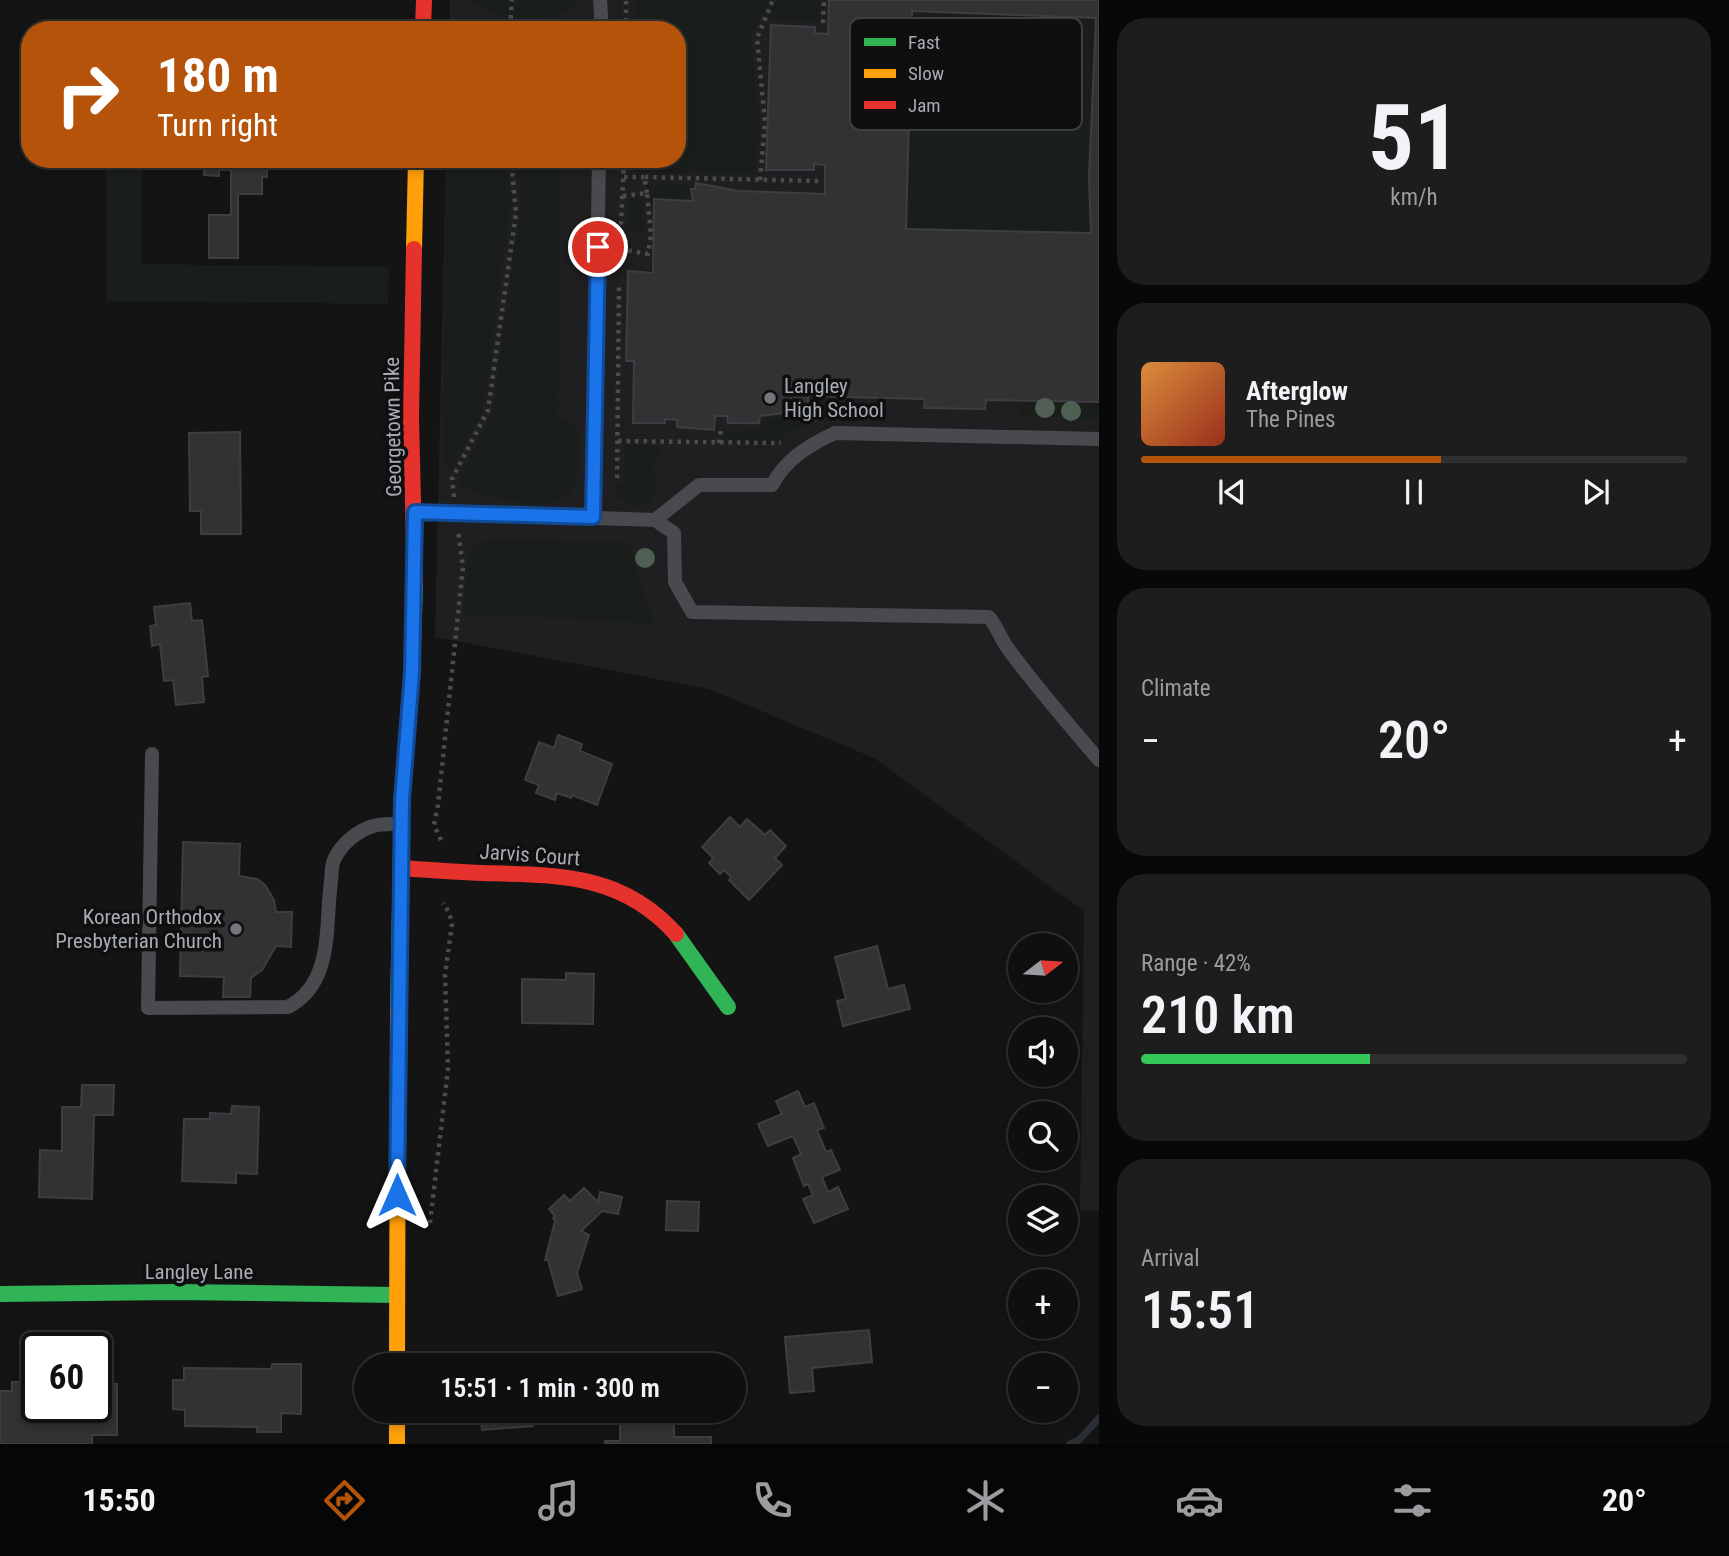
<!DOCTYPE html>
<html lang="en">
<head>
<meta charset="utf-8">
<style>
	body { margin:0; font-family:"Roboto Condensed",sans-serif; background:#1d1d1e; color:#f1f3f6; height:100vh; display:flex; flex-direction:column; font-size:26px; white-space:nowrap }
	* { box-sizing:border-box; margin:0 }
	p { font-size:23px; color:#9b9c9f }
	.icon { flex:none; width:38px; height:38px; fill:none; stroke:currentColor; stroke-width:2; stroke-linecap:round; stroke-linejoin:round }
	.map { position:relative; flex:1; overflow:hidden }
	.sheet { display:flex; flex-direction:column; gap:18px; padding:18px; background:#080809; width:630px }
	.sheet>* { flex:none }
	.top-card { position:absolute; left:21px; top:21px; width:665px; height:147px; border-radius:28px; box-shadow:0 4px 10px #0003,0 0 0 2px #2f2f30; background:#b45309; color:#fff; overflow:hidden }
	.needle { width:46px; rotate:73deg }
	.fabs { position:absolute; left:1008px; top:933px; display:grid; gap:14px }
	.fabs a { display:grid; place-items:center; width:70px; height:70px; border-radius:50%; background:#0f0f10; box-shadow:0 4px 10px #0003,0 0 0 2px #2f2f30; font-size:35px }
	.speed { position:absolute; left:21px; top:1332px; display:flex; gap:14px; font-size:35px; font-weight:700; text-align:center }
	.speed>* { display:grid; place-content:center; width:91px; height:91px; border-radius:50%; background:#0f0f10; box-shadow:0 4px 10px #0003,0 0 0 2px #2f2f30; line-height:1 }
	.speed .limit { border:4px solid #111; border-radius:10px; background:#fff; color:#111 }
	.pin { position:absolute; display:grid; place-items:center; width:60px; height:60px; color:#fff; margin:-30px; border:4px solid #fff; border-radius:50%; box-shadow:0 2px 7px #0007 }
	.me { position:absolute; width:77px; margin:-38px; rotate:0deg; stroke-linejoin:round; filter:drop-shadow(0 0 5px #0008) }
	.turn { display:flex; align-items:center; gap:24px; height:147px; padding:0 21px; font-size:32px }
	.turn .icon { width:91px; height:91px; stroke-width:2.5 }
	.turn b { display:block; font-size:49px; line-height:60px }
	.big { font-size:52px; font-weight:600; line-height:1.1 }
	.sheet .tile { flex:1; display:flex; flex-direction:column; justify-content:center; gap:10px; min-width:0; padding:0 24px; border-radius:28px; background:#1d1d1e }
	.sheet .dial { align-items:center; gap:0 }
	.dial b { font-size:91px; line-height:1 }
	.song { display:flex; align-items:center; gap:21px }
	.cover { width:84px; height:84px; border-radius:10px; background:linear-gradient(135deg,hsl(30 70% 55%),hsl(10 70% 35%)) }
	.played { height:7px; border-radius:4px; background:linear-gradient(90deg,#b45309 55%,#2f2f30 55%) }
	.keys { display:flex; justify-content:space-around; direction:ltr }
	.heat { display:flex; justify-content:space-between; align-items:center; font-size:38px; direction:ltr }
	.charge { height:10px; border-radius:5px; background:linear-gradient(90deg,#34c759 42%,#2f2f30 0) }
	.trip { position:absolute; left:354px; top:1353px; width:392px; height:70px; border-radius:35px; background:#0f0f10; box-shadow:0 4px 10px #0003,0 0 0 2px #2f2f30; font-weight:600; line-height:70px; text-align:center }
	.tab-bar { display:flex; height:112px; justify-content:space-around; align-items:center; background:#060606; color:#9b9c9f }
	.tab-bar .icon { width:49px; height:49px }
	.tab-bar .current { color:#b45309 }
	.tab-bar b { font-size:32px; color:#f1f3f6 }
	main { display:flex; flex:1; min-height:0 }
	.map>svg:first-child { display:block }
	.built { fill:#1f1f21 }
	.green { fill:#1a1e1b }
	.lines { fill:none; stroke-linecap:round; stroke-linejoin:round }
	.stream { stroke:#2a2f35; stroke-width:7 }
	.building { fill:#323234; stroke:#3d3e41; stroke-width:2; fill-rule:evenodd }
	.path { stroke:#4b4c4e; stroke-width:4.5; stroke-dasharray:3.5 5; stroke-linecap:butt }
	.lane { stroke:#494a4d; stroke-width:14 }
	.fast { stroke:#30b455; stroke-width:16 }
	.slow { stroke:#ff9f0a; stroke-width:16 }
	.jam { stroke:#e5322d; stroke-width:16 }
	.tree { fill:#4f5f52 }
	.route-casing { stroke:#114b97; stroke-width:18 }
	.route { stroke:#1a73e8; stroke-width:12 }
	.poi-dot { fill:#74767c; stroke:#0f0f10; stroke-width:2.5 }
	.labels { text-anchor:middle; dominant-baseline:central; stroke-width:7; stroke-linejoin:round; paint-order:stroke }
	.poi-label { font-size:21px; fill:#a7abb4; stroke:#0f0f10; text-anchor:start }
	.street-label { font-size:21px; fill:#a7abb4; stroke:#0f0f10 }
	.key { fill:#0f0f10; stroke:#3d3e41; stroke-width:2 }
	.key-label { font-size:19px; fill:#a7abb4 }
</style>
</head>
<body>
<main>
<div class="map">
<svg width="1099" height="1444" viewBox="0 0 1099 1444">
	<rect width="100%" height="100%" fill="#141415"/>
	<path class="built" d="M450 0H1099V1210L1080 1211 1084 911 874 758 709 689 435 637 446 159H677V30H450Z"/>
	<g class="green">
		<path d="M470 0H582C575 9 568 12 557 13V16C526 18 494 22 470 0Z"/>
		<path d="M636 0H769L750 37 760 122 755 174 694 173 689 171 687 173 671 172 670 174 654 170 653 173 630 171V159H677V30H635Z"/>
		<path d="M777 0H820V22L767 19Z"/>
		<path d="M912 11 1096 18 1091 233 906 229Z"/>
		<path d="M106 159H142L141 264 389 267 388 304 106 301Z"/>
		<path d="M447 159H505L511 197 509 219 503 253 486 398 479 419 450 472 444 460 442 443Z"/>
		<path d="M517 159H561L558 419 568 420 577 426C580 439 578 452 578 465 577 528 506 498 468 490L458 484 494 408 513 256 520 218 521 192Z"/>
		<path d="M647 183 688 186V200L654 198 653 217Z"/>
		<path d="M629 199H642L646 227 643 234 629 226Z"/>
		<path d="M810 397 828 398 827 406 815 414 814 418 773 443 731 442 725 436V431L761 430 762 421 810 413Z"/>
		<path d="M1019 401 1099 403V418L1021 416 1017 412Z"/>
		<path d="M624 445 660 446V460L652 461V470H655C655 478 657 488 654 494 644 516 620 506 613 489L623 483Z"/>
		<path d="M489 540 628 541 654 623 463 614 467 560 471 547Z"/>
	</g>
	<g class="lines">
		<path class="stream" d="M1070 1444 1079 1440 1099 1418"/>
	</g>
	<g class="building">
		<path d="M829 0H1099V402L986 400 985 409 924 408 925 399 808 396V410L760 416 759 423H728L727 416H715L714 430 677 427V420L665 419V423H633L634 361H626L628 271 653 273 654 199 693 201 691 189H695L696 183 739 191 825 194V165L814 164V170H766L771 25 815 27V33L828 34ZM912 11 1096 18 1089 178 1091 233 906 229Z"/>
		<path d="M204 159H267V177H262V194H238V258H209V215H231V170H219V176L204 175Z"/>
		<path d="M240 432 241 534H201V511H190L189 433Z"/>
		<path d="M190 603 192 621 202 620 208 676 202 677 204 702 176 705 173 680 164 681 160 644 152 646 150 626 156 625 154 607Z"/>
		<path d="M558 735 582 744 580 751 612 764 597 805 572 795 571 798 557 793 555 800 536 793 539 785 525 780 539 742 554 748Z"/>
		<path d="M730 817 740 827 747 819 765 835 770 830 786 846 775 858 782 865 749 900 729 880 731 877 724 870 720 874 709 863 713 858 702 847Z"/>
		<path d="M183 842 240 844 239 876 257 879 265 885 274 900 276 912H292L291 947 276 946 262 970 251 978 250 997H223L224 977 180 976Z"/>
		<path d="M877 946 888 989 904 985 910 1009 843 1026 837 1001 846 999 835 957Z"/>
		<path d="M566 973 594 974 593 1024 522 1023V979L566 980Z"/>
		<path d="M82 1085H114L113 1115H94L92 1199 39 1197 40 1150 62 1151V1107H81Z"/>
		<path d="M798 1091 805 1107 814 1103 824 1128 817 1130 826 1152 831 1150 840 1170 822 1177 828 1192 838 1187 848 1209 814 1223 803 1199 813 1195 808 1184 804 1186 793 1158 801 1154 793 1136 768 1146 758 1124 782 1114 776 1101Z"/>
		<path d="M232 1106 259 1107 257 1174 236 1173V1183L182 1181 184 1119H210V1113L231 1114Z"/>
		<path d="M584 1188 598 1202 600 1192 622 1197 618 1214 602 1211 581 1231 589 1235 577 1273 582 1289 558 1296 548 1260H545L555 1221H556L553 1218 555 1216 549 1209 564 1195 570 1201Z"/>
		<path d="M667 1201 699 1202 698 1231 666 1230Z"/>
		<path d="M869 1330 872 1362 812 1368 814 1391 790 1393 785 1337Z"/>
		<path d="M272 1364H301V1414L281 1413V1432H257V1427L185 1426V1410L173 1409V1380H184V1368L271 1369Z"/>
		<path d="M12 1382H36L37 1407H96V1384H117V1435H92V1444H0V1391H12Z"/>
		<path d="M480 1410H545L546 1419 533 1420V1426L482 1430Z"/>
		<path d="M616 1410H648V1418L674 1419V1437H711V1444H605V1441H620V1418L616 1419Z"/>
	</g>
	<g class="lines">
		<g class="path">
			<path d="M823 23 824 0"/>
			<path d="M510 27 512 0"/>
			<path d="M626 30V0"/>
			<path d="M624 177H644"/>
			<path d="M760 180 765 122 757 38 773 0"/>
			<path d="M647 193 644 177 818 181"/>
			<path d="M620 249 648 254 651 235 647 193 623 196"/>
			<path d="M619 267 624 159"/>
			<path d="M814 420 832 407V398"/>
			<path d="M618 441 781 443"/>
			<path d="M719 443 721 430"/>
			<path d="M617 478 619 286"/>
			<path d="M454 497 452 479 488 410 516 213 511 159"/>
			<path d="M441 840 434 825 438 805 463 567 458 530"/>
			<path d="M430 1223 448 1069 445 975 452 924 449 912 443 903"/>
		</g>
		<g class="lane">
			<path d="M600 0 602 30"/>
			<path d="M424 26 490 30"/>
			<path d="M417 512 655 520 674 533 675 582 692 612 989 617C998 628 1001 640 1009 650 1037 688 1068 724 1099 760"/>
			<path d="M593 517 599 159"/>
			<path d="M655 520 699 485H772C786 459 809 445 835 433L1099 439"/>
			<path d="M152 754 148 1008 288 1007C334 983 325 925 331 881 332 875 331 866 334 860 341 844 357 831 373 826 381 823 392 824 400 824"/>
		</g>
		<g class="fast">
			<path d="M676 934 728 1007"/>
			<path d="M398 1010 402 800 412 672 415 585"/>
			<path d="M0 1294 175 1292 397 1295"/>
		</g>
		<g class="slow">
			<path d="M414 249 416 159"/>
			<path d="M397 1365 398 1010"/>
			<path d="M397 1410V1444"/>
		</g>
		<g class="jam">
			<path d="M423 30 424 0"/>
			<path d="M414 249 411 418 415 585"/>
			<path d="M401 868C428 870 455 872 482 873 557 875 622 873 676 934"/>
		</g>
	</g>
	<g class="tree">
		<circle cx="1045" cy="408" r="10"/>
		<circle cx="1071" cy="411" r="10"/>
		<circle cx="645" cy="558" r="10"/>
	</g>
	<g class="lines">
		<defs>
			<path id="route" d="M397 1195 402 800 412 672 415 512 593 517 598 247"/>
		</defs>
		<use href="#route" class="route-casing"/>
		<use href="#route" class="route"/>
	</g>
	<g class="poi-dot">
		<circle cx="770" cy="398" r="7"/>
		<circle cx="236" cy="929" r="7"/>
	</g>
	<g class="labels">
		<g class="poi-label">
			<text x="784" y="386">Langley<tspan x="784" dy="24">High School</tspan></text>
			<text x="222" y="917" text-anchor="end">Korean Orthodox<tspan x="222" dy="24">Presbyterian Church</tspan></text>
		</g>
		<g class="street-label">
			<text transform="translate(393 427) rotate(-91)">Georgetown Pike</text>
			<text transform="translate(530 855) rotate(4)">Jarvis Court</text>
			<text x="199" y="1272">Langley Lane</text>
		</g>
	</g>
	<rect x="850" y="18" width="232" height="112" rx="10" class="key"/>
	<rect x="864" y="38" width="32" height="8" fill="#30b455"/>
	<rect x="864" y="69" width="32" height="9" fill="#ff9f0a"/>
	<rect x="864" y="101" width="32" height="8" fill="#e5322d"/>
	<g class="key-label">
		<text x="908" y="49">Fast</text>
		<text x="908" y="80">Slow</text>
		<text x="908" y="112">Jam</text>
	</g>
</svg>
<div class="fabs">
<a><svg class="needle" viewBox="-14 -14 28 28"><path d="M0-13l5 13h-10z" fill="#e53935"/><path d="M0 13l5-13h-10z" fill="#9b9c9f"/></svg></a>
<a><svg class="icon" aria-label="sound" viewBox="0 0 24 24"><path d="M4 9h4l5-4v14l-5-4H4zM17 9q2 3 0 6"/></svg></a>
<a><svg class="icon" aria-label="search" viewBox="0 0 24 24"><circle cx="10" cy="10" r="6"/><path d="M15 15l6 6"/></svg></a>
<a><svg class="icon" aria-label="layers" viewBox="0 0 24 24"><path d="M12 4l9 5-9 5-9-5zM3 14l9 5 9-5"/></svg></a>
<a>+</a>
<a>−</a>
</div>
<div class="speed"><div class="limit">60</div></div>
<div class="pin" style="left:598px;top:247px;background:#d93025"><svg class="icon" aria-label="arrive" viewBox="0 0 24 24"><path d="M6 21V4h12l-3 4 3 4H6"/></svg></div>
<svg class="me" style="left:397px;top:1195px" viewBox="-20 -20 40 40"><path d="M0-17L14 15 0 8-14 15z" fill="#1a73e8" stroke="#fff" stroke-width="4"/></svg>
<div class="trip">15:51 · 1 min · 300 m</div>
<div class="top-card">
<div class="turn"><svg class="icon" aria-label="right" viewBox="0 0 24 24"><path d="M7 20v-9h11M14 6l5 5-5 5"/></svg><div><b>180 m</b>Turn right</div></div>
</div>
</div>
<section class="sheet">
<div class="tile dial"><b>51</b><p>km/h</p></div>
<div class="tile">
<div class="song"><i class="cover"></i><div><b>Afterglow</b><p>The Pines</p></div></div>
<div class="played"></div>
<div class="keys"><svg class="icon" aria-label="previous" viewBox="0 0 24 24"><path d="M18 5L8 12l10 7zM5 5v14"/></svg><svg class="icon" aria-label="pause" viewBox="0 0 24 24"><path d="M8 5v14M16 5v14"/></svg><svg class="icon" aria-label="next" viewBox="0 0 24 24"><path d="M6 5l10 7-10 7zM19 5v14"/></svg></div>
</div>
<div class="tile"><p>Climate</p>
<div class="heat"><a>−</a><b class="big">20°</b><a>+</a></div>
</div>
<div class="tile"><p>Range · 42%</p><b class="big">210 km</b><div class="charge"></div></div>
<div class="tile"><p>Arrival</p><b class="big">15:51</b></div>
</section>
</main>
<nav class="tab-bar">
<b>15:50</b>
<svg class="icon current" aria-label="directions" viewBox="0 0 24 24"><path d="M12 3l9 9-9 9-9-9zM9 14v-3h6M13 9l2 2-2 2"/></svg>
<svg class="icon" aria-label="music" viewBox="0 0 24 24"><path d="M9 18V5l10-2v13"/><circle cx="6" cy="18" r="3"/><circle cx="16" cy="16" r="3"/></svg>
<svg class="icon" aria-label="phone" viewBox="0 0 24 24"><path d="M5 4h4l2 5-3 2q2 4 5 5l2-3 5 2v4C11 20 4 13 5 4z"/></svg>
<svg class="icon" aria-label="climate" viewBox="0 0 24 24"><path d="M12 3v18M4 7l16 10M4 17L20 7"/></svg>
<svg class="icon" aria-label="car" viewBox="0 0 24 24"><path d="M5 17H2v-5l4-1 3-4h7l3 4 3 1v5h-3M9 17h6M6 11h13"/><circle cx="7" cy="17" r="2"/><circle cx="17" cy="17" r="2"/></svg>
<svg class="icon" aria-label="filters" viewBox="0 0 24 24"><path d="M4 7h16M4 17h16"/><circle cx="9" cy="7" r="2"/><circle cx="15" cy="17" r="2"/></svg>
<b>20°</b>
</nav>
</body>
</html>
